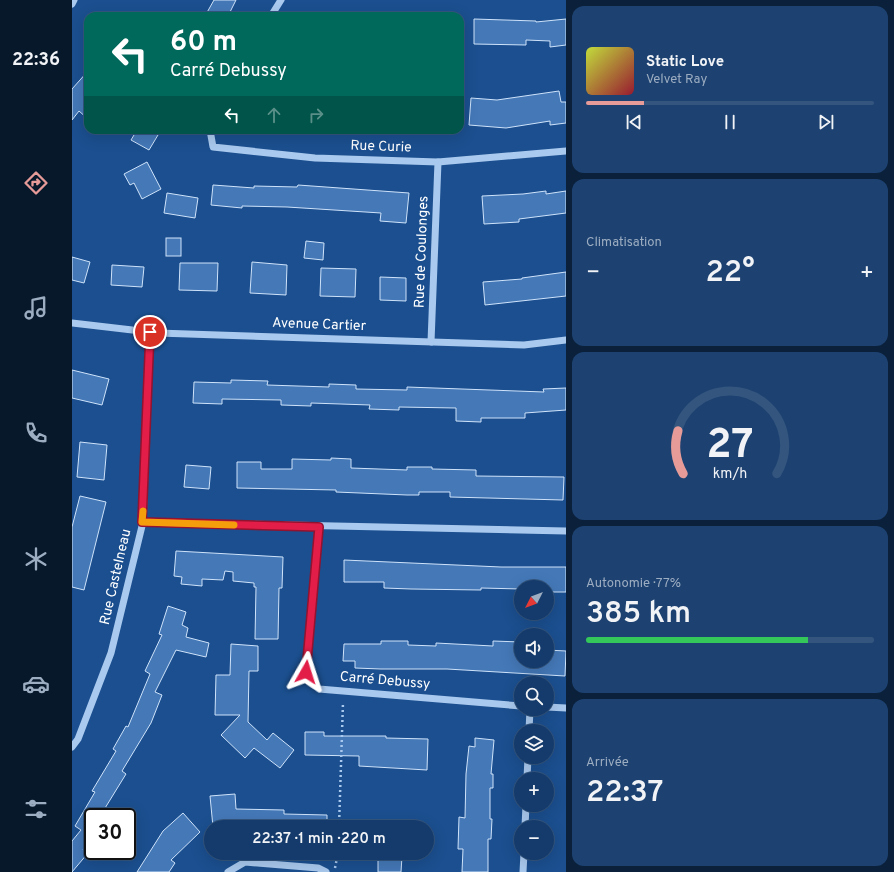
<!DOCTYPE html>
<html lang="fr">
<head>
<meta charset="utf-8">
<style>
	body { margin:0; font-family:Overpass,sans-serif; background:#1d4271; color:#f1f3f6; height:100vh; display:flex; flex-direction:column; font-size:15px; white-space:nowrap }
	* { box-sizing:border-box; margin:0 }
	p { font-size:13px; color:#9dadc1 }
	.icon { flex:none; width:22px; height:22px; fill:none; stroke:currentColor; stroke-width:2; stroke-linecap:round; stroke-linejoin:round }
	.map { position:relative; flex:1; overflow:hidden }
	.sheet { display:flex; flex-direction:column; gap:6px; padding:6px; background:#0b203b; width:328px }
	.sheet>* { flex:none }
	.hud { position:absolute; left:12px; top:12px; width:380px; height:122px; border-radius:12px; box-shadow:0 4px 16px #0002,0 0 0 1px #33557e; background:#00695c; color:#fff; overflow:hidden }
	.needle { width:26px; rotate:228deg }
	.buttons { position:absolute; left:442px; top:580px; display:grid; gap:8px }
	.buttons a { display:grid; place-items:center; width:40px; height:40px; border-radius:50%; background:#143b6b; box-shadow:0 4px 16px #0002,0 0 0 1px #33557e; font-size:20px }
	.speed { position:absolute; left:12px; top:808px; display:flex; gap:8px; font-size:20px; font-weight:700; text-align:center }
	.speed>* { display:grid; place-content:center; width:52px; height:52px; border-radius:50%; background:#143b6b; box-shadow:0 4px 16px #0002,0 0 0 1px #33557e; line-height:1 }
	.speed .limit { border:2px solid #111; border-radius:6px; background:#fff; color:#111 }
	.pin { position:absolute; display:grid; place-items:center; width:34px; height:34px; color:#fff; margin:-17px; border:2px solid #fff; border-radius:50%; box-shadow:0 1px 4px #0007 }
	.me { position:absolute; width:44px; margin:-22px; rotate:6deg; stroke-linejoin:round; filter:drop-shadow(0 0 3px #0008) }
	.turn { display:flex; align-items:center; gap:14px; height:84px; padding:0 20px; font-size:18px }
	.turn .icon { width:52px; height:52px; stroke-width:2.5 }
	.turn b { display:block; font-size:28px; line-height:34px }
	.lanes { display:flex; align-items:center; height:38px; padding:0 20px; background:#0003; justify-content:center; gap:20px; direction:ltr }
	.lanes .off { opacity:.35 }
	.big { font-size:30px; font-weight:600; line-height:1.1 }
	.sheet .card { flex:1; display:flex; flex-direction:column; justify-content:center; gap:6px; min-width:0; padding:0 14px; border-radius:12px; background:#1d4271 }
	.sheet .dial { align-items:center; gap:0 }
	.dial svg { height:104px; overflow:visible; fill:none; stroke:#33557e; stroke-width:7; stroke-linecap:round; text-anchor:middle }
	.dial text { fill:#f1f3f6; stroke:none }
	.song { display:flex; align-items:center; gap:12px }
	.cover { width:48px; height:48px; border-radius:6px; background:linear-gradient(135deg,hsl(70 70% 55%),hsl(350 70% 35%)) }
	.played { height:4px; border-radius:2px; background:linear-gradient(90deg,#e69b98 20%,#33557e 20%) }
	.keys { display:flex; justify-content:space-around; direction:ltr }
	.heat { display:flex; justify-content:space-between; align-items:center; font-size:22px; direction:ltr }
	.charge { height:6px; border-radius:3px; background:linear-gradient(90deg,#34c759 77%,#33557e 0) }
	.trip { position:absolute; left:132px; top:820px; width:230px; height:40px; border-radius:20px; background:#143b6b; box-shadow:0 4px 16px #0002,0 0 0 1px #33557e; font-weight:600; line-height:40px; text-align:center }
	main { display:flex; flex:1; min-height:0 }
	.tabs { display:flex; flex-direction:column; width:72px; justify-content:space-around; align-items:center; background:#08182b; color:#9dadc1 }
	.tabs .icon { width:28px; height:28px }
	.tabs .current { color:#e69b98 }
	.tabs b { font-size:18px; color:#f1f3f6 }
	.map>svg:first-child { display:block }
	.building { fill:#4478b7; stroke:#cfe3fa }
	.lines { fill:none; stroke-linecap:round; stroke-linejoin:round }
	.path { stroke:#a9c9ee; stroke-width:2.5; stroke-dasharray:2 3; stroke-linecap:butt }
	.minor { stroke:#a9c9ee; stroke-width:7 }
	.route-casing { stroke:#92132f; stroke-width:10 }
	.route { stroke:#e11d48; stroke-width:7 }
	.slow { stroke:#f59e0b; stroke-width:7 }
	.labels { text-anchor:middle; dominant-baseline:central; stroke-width:3.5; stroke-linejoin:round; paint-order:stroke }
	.street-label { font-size:14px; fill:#fff; stroke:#1b4f8f }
</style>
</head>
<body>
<main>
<nav class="tabs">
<b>22:36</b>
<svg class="icon current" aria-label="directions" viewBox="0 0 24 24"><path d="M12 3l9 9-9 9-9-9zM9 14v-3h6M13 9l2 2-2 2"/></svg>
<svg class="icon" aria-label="music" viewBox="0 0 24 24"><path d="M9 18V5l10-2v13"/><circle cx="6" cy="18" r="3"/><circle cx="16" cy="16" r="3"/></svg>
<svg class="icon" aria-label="phone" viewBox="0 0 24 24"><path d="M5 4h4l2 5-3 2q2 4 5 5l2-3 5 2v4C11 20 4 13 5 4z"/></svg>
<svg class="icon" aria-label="climate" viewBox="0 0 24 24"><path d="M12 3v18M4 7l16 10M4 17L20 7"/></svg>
<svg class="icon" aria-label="car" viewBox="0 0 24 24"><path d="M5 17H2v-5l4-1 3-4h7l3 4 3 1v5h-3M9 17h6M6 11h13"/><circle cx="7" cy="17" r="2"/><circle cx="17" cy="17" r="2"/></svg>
<svg class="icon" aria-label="filters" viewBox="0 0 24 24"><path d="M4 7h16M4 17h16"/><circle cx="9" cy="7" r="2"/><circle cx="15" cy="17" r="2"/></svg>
</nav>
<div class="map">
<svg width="494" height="872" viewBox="0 0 494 872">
	<rect width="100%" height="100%" fill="#1b4f8f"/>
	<g class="building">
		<path d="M142 0H164L156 16H133Z"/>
		<path d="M402 19 464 21V22L494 19V45L478 47V41L454 40V45L402 44Z"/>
		<path d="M16 71V119L7 111 0 120V89Z"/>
		<path d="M487 91 489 102H494V123L478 125V121L434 128 397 125 399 98 425 100Z"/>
		<path d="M65 130H89L77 150 59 140Z"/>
		<path d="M75 162 89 189 70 199 62 183 58 185 52 174Z"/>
		<path d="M141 185 182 188V186L225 187 226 185 337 193 334 223 308 221 309 213 215 207 170 206V208L139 205Z"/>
		<path d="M474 191V194L494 191V213L447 219V222L412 224 410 196 451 194Z"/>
		<path d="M95 193 126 198 123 218 92 213Z"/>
		<rect x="94" y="238" width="15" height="18"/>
		<path d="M234 241 252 243 251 260 232 258Z"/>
		<path d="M0 257 18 262 12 283 0 280Z"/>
		<path d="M180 262 215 265 214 295 178 293Z"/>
		<path d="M108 263H146L145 291 107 290Z"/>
		<path d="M40 265 72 267 70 287 39 285Z"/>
		<path d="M249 268 284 269 283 297 248 296Z"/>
		<path d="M494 272V296L413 305 411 282 450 279V278Z"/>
		<path d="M308 277 334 278V301L308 300Z"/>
		<path d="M0 370 37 379 30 405 0 398Z"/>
		<path d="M159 380 196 381 195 385 257 387V384L284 385V389L335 390V387L472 392 471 389 494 388V410L453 413V418H409V422L384 421V408L327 407V410L297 409 298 405 239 403V406L209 405V400L150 399V404L121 403 122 382 159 383Z"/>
		<path d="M8 442 35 445 32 480 5 477Z"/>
		<path d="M259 458 279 459V468L335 470V467H360V469L404 470V476L492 477 491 500 378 497V492H347V495H335L264 492V490L165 488V462H189V469H220V459L259 460Z"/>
		<path d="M114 465 139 467 137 489 112 487Z"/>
		<path d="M8 496 34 502 12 590 0 587V527Z"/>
		<path d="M104 551 211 557 210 588H207L206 639H183L184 587H182V583L161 581V572L153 571 151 580 130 579V586L109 584 110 577 102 576Z"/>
		<path d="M272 560 429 567H494V592H475V587H449V589L409 588V590L339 589 312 588V582H272Z"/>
		<path d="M96 606 114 612 110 625 116 628 114 637 137 643 134 657 104 650 83 692 90 695 79 723 50 771 54 774 30 813 31 814 30 817H21V837L19 836 11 850 16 853 0 872V841L9 830 3 826 23 792 20 791 44 751 41 749 54 726 56 727 78 674 73 671 90 635 87 634Z"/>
		<path d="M309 641H336V645L364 646V643L421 646V641L449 642V661H475V650L494 651 493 676 375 669H309L283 668V661H271L272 644H309Z"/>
		<path d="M159 644 186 646V671H177L176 722 195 740 201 733 222 750 208 768 182 748 173 758 149 735 168 715H143L144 675H158Z"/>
		<path d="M233 732H252V736H314V738L356 739 355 770 287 766V756L233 755Z"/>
		<path d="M403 738 422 740 419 774H421V788H418V819H420L419 839H416V872H390L391 849H386L387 817 393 818 394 774 397 746 403 747Z"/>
		<path d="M163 794 164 809 212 810V814L255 815V827H185V823L141 827 138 796Z"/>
		<path d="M111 813 128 832 99 860 103 863 97 872H65L91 831Z"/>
		<path d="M306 856H330L329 872H306Z"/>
	</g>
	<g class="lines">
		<g class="path">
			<path d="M267 827 271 702"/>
			<path d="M263 868 266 853"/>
		</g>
		<g class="minor">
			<path d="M0 4 2 0"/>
			<path d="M199 16 209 0"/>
			<path d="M138 130 141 147 243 158 366 162 494 151"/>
			<path d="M0 323 86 333 452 345 494 340"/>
			<path d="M359 342 366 162"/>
			<path d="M71 522 494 531"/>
			<path d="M247 527 234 672 237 682 247 689 449 706"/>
			<path d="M475 707 494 708"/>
			<path d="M457 731 458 709"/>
			<path d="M0 747 6 739 39 653 71 522 78 332"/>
			<path d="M455 779 456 757"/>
			<path d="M453 827 454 805"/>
			<path d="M156 872 173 862 246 868 254 872"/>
			<path d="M451 872 452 853"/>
		</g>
	</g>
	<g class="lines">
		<defs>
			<path id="route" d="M78 332 70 522 247 527 234 672"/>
		</defs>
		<use href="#route" class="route-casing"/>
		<use href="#route" class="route"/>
		<path class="slow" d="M71 511 70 522 162 525"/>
	</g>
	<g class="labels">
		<g class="street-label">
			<text transform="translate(309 147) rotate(2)">Rue Curie</text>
			<text transform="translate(350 252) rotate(-88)">Rue de Coulonges</text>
			<text transform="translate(247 325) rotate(2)">Avenue Cartier</text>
			<text transform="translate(44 577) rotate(-77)">Rue Castelneau</text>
			<text transform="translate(313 681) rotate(5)">Carré Debussy</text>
		</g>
	</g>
</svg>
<div class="buttons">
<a><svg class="needle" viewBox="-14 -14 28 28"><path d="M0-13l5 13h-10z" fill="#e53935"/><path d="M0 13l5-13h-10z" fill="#9dadc1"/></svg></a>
<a><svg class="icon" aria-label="sound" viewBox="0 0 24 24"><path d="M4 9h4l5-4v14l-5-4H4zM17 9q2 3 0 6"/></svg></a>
<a><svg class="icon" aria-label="search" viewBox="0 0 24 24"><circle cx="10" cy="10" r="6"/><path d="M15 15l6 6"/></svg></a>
<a><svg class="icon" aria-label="layers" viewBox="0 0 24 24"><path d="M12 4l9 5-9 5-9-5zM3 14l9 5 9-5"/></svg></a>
<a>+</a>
<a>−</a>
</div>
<div class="speed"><div class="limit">30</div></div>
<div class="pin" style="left:78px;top:332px;background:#d93025"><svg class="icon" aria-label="arrive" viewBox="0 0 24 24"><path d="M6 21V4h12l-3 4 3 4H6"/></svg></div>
<svg class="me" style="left:234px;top:672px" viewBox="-20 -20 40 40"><path d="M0-17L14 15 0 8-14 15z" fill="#e11d48" stroke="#fff" stroke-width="4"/></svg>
<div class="trip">22:37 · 1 min · 220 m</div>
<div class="hud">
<div class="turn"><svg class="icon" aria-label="left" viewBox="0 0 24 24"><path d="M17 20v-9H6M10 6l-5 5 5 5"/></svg><div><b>60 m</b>Carré Debussy</div></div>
<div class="lanes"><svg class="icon" aria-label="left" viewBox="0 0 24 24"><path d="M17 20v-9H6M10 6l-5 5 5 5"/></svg><svg class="icon off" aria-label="ahead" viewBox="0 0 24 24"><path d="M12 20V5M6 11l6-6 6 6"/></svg><svg class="icon off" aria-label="right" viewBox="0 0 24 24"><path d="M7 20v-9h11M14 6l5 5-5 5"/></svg></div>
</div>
</div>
<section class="sheet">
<div class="card">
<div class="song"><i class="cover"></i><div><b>Static Love</b><p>Velvet Ray</p></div></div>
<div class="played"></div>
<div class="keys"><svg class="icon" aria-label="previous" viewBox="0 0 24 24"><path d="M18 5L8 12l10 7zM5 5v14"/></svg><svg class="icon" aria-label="pause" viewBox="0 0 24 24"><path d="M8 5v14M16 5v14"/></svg><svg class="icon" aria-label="next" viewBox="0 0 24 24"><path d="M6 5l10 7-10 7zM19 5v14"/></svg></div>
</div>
<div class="card"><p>Climatisation</p>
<div class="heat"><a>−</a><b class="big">22°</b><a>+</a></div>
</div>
<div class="card dial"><svg viewBox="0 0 100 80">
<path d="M14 69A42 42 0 1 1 86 69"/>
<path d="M14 69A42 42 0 0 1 10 36" stroke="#e69b98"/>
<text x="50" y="56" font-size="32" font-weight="700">27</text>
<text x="50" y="72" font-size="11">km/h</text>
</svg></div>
<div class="card"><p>Autonomie · 77%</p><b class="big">385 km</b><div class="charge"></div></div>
<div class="card"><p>Arrivée</p><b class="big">22:37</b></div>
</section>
</main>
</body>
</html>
